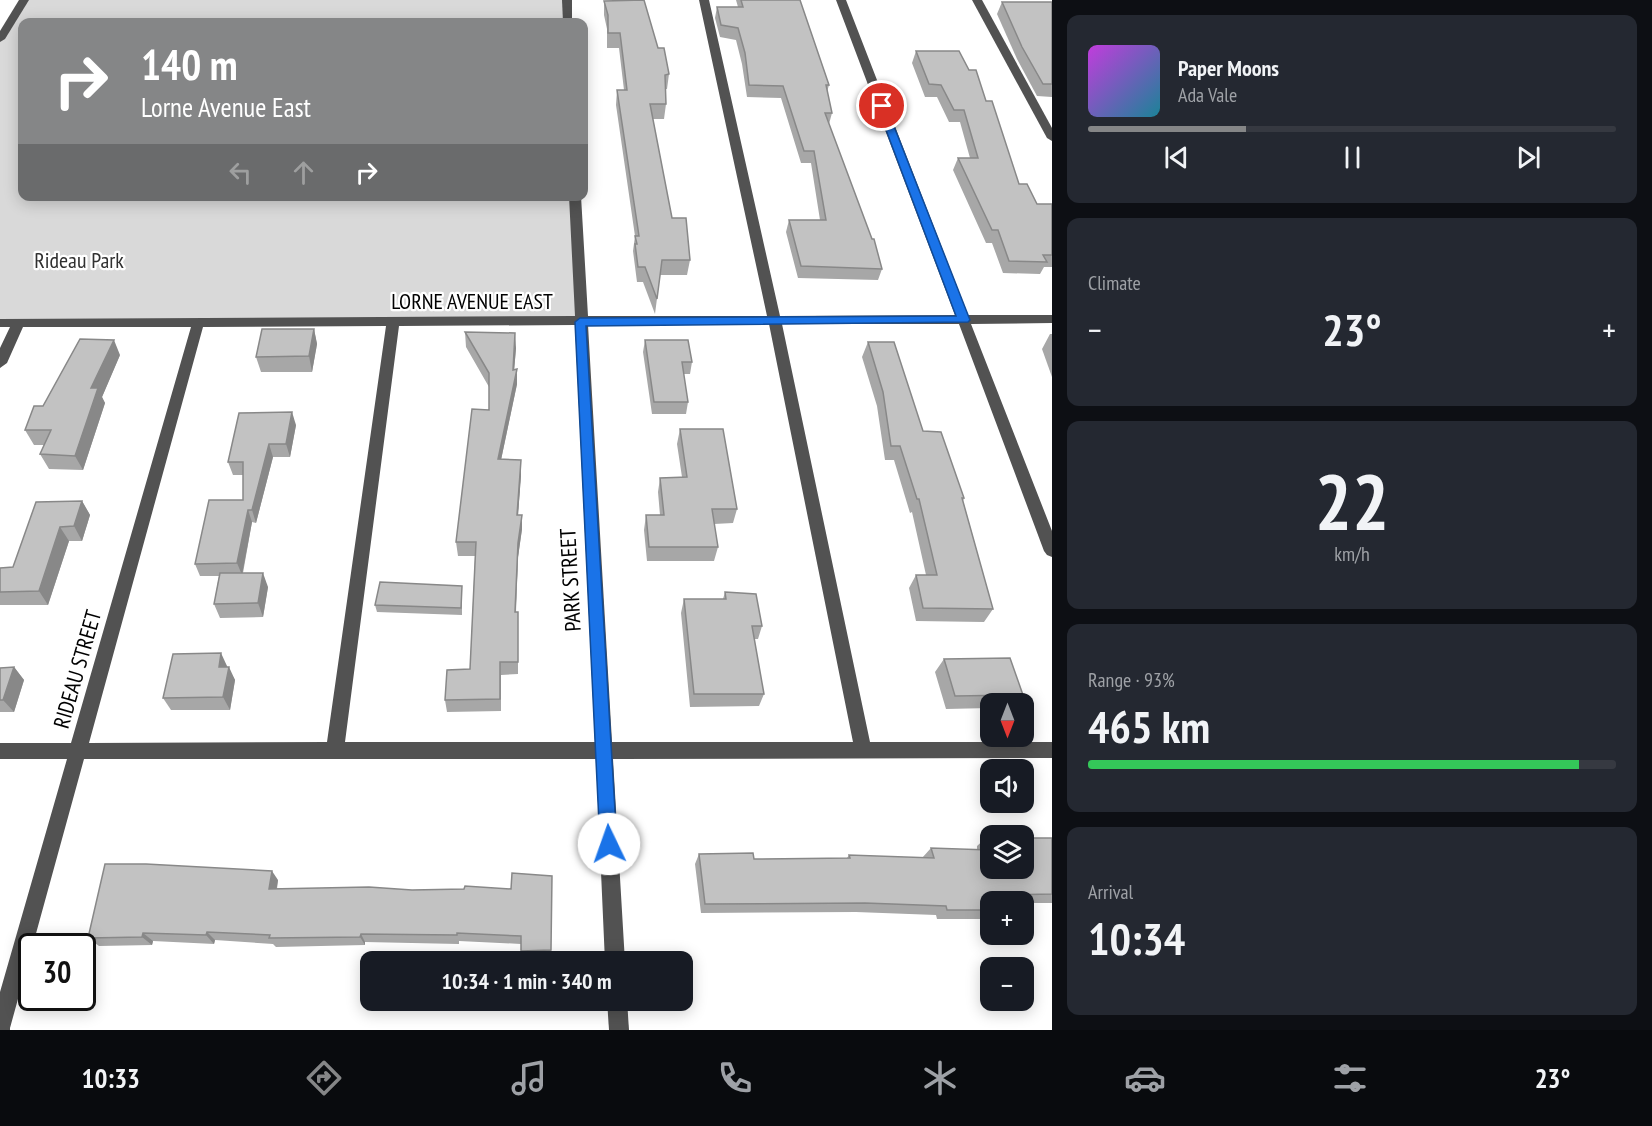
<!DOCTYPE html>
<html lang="en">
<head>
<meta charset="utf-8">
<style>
	body { margin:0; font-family:"PT Sans Narrow",sans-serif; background:#242831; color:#f1f3f6; height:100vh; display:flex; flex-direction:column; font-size:22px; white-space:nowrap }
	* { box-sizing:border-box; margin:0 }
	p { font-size:20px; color:#9ea1a6 }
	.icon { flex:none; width:33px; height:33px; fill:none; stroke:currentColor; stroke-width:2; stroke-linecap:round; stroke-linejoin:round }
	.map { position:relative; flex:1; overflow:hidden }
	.panel { display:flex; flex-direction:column; gap:15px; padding:15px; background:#0d0f14; width:600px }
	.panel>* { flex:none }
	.guide { position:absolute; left:18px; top:18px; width:570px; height:183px; border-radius:12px; box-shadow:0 3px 15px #0003; background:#858687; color:#fff; overflow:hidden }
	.needle { width:39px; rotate:180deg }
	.buttons { position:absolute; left:980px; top:693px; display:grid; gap:12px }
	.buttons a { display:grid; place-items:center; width:54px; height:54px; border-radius:12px; background:#171b24; box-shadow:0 3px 15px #0003; font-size:30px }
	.speed { position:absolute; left:18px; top:933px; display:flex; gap:12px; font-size:30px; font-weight:700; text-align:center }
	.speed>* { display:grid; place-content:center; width:78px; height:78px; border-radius:50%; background:#171b24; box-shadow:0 3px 15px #0003; line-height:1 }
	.speed .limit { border:3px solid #111; border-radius:9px; background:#fff; color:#111 }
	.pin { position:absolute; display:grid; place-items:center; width:51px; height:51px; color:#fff; margin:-26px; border:3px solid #fff; border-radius:50%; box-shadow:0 2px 6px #0007 }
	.me { position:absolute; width:66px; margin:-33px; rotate:357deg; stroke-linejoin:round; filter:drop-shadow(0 0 4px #0008) }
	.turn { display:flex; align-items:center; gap:21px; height:126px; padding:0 24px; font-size:27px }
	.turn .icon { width:78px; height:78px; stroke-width:2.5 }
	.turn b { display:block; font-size:42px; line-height:51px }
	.lanes { display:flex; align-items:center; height:57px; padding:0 24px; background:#0003; justify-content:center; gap:30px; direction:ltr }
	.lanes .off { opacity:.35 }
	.big { font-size:45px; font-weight:600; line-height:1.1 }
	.panel .widget { flex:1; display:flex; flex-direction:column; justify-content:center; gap:9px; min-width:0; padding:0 21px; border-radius:12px; background:#242831 }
	.panel .dial { align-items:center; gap:0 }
	.dial b { font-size:78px; line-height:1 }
	.song { display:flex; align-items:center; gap:18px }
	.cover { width:72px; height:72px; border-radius:9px; background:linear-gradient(135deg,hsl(290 70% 55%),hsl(190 70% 35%)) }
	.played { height:6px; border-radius:3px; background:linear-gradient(90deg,#858687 30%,#363941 30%) }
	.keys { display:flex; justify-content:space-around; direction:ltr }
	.heat { display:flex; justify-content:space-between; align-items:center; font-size:33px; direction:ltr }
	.charge { height:9px; border-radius:4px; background:linear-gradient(90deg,#34c759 93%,#363941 0) }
	.trip { position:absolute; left:360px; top:951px; width:333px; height:60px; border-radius:12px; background:#171b24; box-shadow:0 3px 15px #0003; font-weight:600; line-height:60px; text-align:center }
	.tab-bar { display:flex; height:96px; justify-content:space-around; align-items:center; background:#090b0e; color:#9ea1a6 }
	.tab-bar .icon { width:42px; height:42px }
	.tab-bar .current { color:#858687 }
	.tab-bar b { font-size:27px; color:#f1f3f6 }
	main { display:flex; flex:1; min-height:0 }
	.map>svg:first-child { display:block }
	.green { fill:#d9d9d9 }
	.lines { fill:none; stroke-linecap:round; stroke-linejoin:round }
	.minor { fill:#525252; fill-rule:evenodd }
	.wall { fill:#a7a7a7 }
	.shaded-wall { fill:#888 }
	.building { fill:#c2c2c2; stroke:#888; stroke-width:1.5 }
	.route { fill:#1a73e8; stroke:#114b97; stroke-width:1.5 }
	.labels { text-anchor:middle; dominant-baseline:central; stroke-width:4.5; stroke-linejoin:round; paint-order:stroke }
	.park-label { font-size:22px; fill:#303030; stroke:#fff }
	.street-label { font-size:22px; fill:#000; stroke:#fff }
</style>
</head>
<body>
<main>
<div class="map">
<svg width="1052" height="1030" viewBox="0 0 1052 1030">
	<rect width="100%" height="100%" fill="#fff"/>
	<path class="green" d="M24 0H567L568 22H22V196L575 197 580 322 0 323V39Z"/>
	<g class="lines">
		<g class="minor">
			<path d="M19 0H29L5 39 0 42V31Z"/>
			<path d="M562 0H572V22H563Z"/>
			<path d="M699 0H709L780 316 955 315 836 0H846L968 315H1052V323L971 324 1052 531V557L1047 555 1044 551 959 324H782L870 742H1052V758L613 759 625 962H605L596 759H84L10 1028V1030H0V992L67 759H0V743H71L191 327H23L7 363 0 368V348L10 327H0V319L575 316 569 196H581L588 316H767ZM769 324 853 742H612L588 325ZM575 325 595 742H345L399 326ZM386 326 327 742 89 743 203 327Z"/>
			<path d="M972 0H982L1052 128V141L1047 138Z"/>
			<path d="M607 1000H627L629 1030H609Z"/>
		</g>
	</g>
	<g class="wall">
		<path d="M736 0H800L829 85 827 92 832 113 829 124 882 269 878 280 798 278 786 232 789 220H820L811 163H801L781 98 747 97 742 64 736 40 720 37 715 18 717 7H738Z"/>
		<path d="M604 1 658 48 669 74 667 89H666V104L664 119H653L672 218 690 260 687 275H660L655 314 643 282H637L633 251 635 236 616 105 617 90H624L619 48H607V29L604 15Z"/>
		<path d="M1002 2H1052V97L1037 96 1017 59 997 14Z"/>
		<path d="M916 51 986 101 1019 184 1037 204H1052V267H1044L1040 274 1003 273 992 243H986L953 170 958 158H970L960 122H949L937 97H925L912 63Z"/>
		<path d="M314 329 317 344 312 372H261L256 357Z"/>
		<path d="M465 332 516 348 514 370 517 384 501 460H521V475L518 515 522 529 518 557 516 612H518V674L501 675V711L447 712 445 700 470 669 475 556H458L456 542 489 410V387L466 347Z"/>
		<path d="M1050 334H1052V377L1042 349Z"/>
		<path d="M645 340 692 362 690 374H683L688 402 686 414H652L643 352Z"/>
		<path d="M868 342 964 498 963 501 993 609 984 622 916 621 909 588 916 575H926L912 512 910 513 894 460H885L877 406 862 357Z"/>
		<path d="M120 355 102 397 105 403 83 470 49 469 40 454 44 445H34L25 430 43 406Z"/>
		<path d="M296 425 290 457H273L256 523 252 522 243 573 268 587 263 617 220 618 214 604 219 576H200L195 564 243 500V475H233L228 462Z"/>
		<path d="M680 429 737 509 733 523 714 524 718 547 714 561H647L644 530 646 515H660L658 492 660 478 682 477 677 444Z"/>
		<path d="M82 501 90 515 82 541H69L48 605H0V568L13 567Z"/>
		<path d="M725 592 762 626 758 639H754L764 694 759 706 690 707 681 613 684 599H723Z"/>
		<path d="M462 593V615L377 612 375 605Z"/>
		<path d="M944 659 1023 695 1016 704H990V708L946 709 935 672Z"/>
		<path d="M227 666 235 680 230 710H171L163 698Z"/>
		<path d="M14 667 24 680 14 712H0V668Z"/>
		<path d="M988 836 990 868 1052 838V903H1023V902H990V919H937L936 915 856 912 701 913 695 864 699 854 754 859 847 858 849 855 922 858 931 848 977 850V846Z"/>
		<path d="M278 880 277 889 412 890 464 889 551 950V958L521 959V944L459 941V944L365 942V945L276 947 273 944 215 940 214 944 153 941 152 945 99 946 88 938Z"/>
	</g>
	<g class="shaded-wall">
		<path d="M314 329 317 344 312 372 309 356Z"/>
		<path d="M515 333 516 348 513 384V370Z"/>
		<path d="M114 340 120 355 102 397 105 403 83 470 75 456 91 388Z"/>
		<path d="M517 369V384L498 474V459Z"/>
		<path d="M292 412 296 425 290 457 286 444Z"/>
		<path d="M269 444 273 457 256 523 252 510Z"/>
		<path d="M521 460V475L517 529V515Z"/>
		<path d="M82 501 90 515 82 541 74 526Z"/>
		<path d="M248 510 252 522 242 575 237 563Z"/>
		<path d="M522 515V529L518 557 515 625 518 543Z"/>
		<path d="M60 527 69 541 48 605 39 591Z"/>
		<path d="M263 573 268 587 263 617 258 603Z"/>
		<path d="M221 653 227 666 225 680 219 667Z"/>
		<path d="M14 667 24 680 14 712 3 700Z"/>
		<path d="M229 667 235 680 230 710 223 697Z"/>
		<path d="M272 871 278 880 275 898 269 889Z"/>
		<path d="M207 932 215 940 214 944 206 935Z"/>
		<path d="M143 933 153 941 152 945 142 937Z"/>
		<path d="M361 934 365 942V945L360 937Z"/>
	</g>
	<g class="building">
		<path d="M644 0 658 48H664L669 74 665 75 666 104H650L672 218H686L690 260H662L657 299 645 267H638L635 244H637L635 236H639L617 90H627L620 33H608V15L604 1Z"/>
		<path d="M741 0H800L829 85H826L832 113H825L872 239H874L882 269 801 266 789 220H826L814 151H804L783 86 749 85 745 53 738 28 721 25 717 7H743Z"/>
		<path d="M1002 2H1052V84H1043L1022 47Z"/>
		<path d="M916 51H959L969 70H976L986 101H992L1019 184H1027L1037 204H1052V255H1043L1047 262 1009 261 998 230H992L958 158H978L964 110H954L941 85 929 84Z"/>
		<path d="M262 329H314L309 356 256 357Z"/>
		<path d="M465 332 515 333 513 370 517 369 498 459 521 460 517 515H522L518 543 515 612H518V662H500V699L445 700 447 670 470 669 476 542H456L472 409 489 410V373Z"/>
		<path d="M80 339 114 340 91 388H98L75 456 40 454 51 430H25L34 406H43Z"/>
		<path d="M645 340H688L692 362H682L688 402H654Z"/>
		<path d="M868 342H894L923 431 941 432 964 498H962L993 609 923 608 916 575H937L919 499H917L900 446H891L883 392Z"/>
		<path d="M292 412 286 444H269L252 510H248L237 563 195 564 209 500H243V462H228L239 413Z"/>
		<path d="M680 429H723L737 509H712L718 547H649L646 515H664L660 478 687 477Z"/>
		<path d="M82 501 74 526 60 527 39 591 0 592V568L13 567 36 502Z"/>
		<path d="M220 573H263L258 603 214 604Z"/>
		<path d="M380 582 462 586 461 608 375 605Z"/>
		<path d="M725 592 756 594 762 626H752L764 694H694L684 599H726Z"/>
		<path d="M221 653 219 667H229L223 697 163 698 173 654Z"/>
		<path d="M1010 658 1023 695 955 696 944 659Z"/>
		<path d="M14 667 3 700H0V668Z"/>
		<path d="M988 836H990V868H1023V838H1052V894L1008 895 1010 902H990V910H947L946 906 865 903 705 904 699 854 753 853 754 859 850 858 849 855 934 858 931 848 989 850Z"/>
		<path d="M105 864H146L272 871 269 889 369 887 412 890 464 889 465 886 511 889 512 873 552 876 551 950 521 951V936L457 933V935L361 934 360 937 269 938 270 935 207 932 206 935 143 933 142 937 88 938Z"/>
	</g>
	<path class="route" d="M878 104 886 106 970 320 968 322 586 326 617 844 615 850 609 852 603 850 600 844 575 322 580 318 956 316 877 106Z"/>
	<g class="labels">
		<g class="park-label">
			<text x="79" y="260">Rideau Park</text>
		</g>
		<g class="street-label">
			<text x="472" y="301">LORNE AVENUE EAST</text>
			<text transform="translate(570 580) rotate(-93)">PARK STREET</text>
			<text transform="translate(77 669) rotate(-74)">RIDEAU STREET</text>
		</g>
	</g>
</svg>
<div class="buttons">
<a><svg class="needle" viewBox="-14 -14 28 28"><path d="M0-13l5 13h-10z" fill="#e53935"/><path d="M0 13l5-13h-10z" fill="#9ea1a6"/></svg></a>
<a><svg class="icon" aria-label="sound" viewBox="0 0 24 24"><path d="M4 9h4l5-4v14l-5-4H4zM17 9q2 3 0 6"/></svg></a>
<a><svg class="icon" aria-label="layers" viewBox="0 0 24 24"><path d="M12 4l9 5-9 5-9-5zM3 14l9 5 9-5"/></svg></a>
<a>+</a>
<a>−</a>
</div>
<div class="speed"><div class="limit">30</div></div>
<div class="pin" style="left:882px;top:106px;background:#d93025"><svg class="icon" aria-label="arrive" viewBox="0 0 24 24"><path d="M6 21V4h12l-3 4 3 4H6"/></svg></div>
<svg class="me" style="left:609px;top:844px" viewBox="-20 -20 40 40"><circle r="19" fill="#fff"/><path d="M0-13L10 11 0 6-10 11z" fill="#1a73e8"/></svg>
<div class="trip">10:34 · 1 min · 340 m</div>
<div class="guide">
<div class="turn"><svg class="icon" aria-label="right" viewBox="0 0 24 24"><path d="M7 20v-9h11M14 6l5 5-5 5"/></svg><div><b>140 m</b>Lorne Avenue East</div></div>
<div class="lanes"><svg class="icon off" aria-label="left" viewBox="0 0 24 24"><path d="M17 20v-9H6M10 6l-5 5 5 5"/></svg><svg class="icon off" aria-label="ahead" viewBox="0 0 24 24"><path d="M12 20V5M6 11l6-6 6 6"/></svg><svg class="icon" aria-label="right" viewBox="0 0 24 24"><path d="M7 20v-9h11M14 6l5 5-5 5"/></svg></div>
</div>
</div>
<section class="panel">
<div class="widget">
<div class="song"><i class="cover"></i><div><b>Paper Moons</b><p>Ada Vale</p></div></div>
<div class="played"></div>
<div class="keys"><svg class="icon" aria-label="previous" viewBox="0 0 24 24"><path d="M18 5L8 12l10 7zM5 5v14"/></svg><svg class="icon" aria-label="pause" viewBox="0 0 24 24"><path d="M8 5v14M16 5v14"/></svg><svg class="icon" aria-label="next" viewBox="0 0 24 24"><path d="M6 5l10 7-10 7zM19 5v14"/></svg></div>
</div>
<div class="widget"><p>Climate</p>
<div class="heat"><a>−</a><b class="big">23°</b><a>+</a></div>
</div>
<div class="widget dial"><b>22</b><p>km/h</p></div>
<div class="widget"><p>Range · 93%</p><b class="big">465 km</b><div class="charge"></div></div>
<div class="widget"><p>Arrival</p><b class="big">10:34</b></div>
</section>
</main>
<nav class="tab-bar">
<b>10:33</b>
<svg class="icon current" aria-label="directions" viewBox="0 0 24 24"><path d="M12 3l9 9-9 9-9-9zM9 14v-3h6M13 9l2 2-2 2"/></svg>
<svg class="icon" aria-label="music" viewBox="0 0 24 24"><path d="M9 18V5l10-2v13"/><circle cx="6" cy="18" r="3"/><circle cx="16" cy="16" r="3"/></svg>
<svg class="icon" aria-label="phone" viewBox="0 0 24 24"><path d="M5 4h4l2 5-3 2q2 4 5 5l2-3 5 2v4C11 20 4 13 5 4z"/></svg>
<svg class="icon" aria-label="climate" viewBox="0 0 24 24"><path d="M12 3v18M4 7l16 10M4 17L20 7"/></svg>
<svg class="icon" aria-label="car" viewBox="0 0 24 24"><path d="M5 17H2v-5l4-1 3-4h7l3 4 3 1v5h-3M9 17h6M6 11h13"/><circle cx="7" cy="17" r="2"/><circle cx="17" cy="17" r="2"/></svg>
<svg class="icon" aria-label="filters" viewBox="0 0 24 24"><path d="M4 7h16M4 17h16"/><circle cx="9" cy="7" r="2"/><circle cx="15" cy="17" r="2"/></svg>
<b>23°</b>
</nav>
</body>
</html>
